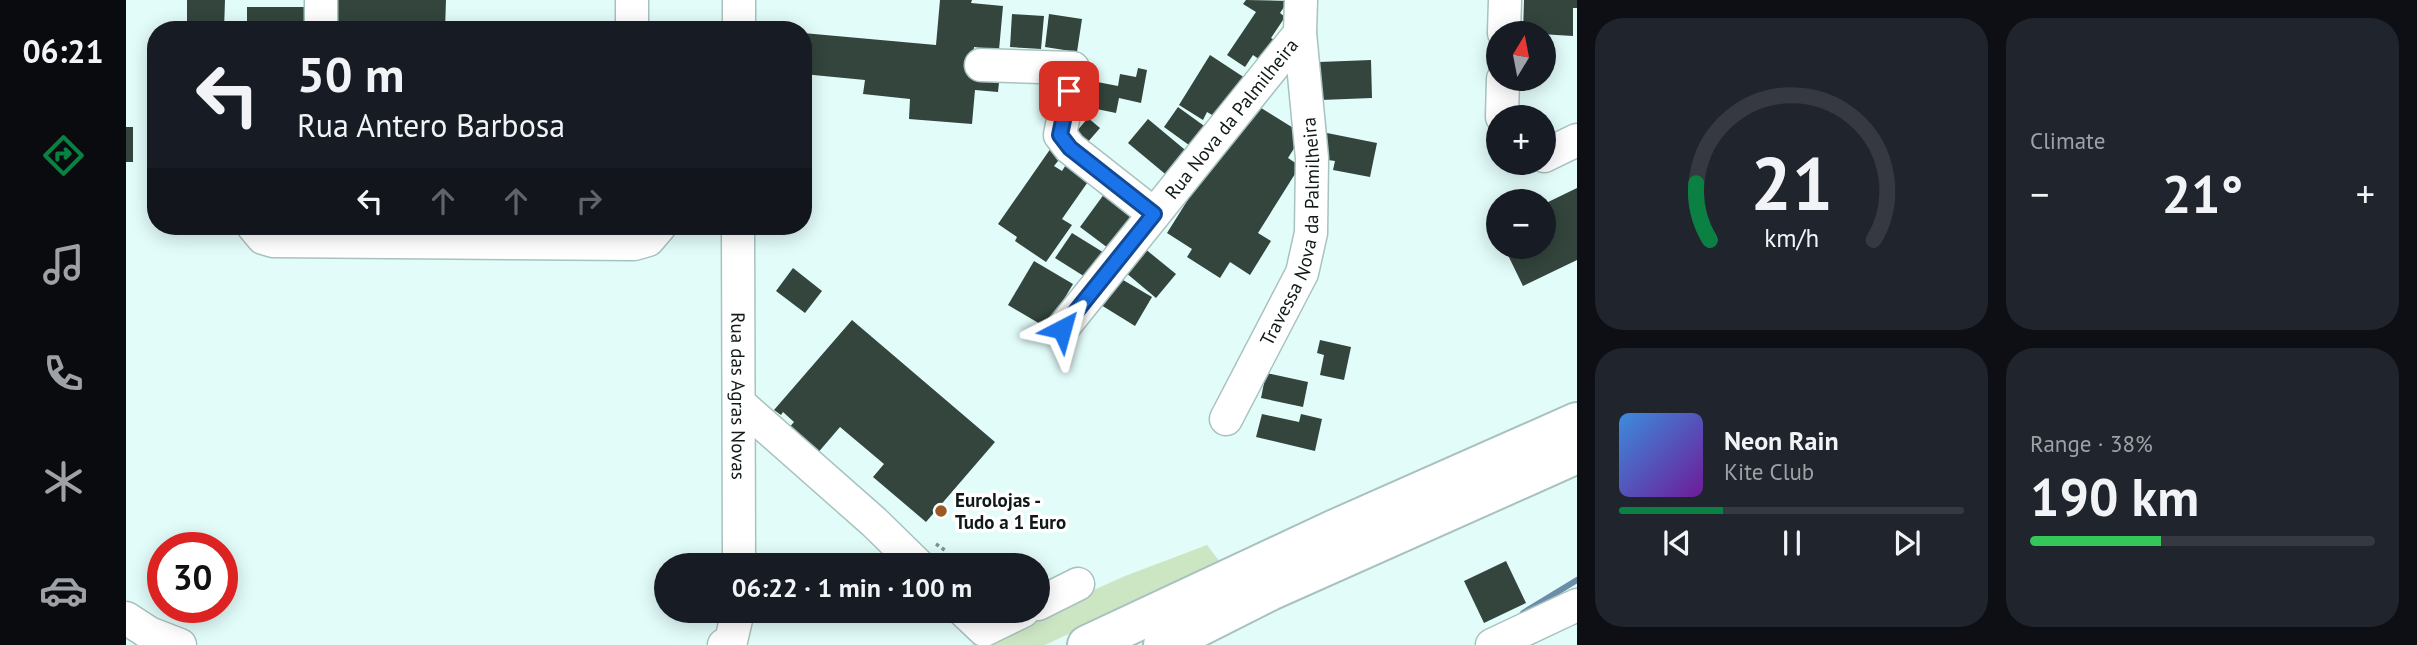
<!DOCTYPE html>
<html lang="en">
<head>
<meta charset="utf-8">
<style>
	body { margin:0; font-family:"PT Sans",sans-serif; background:#20242c; color:#f1f3f6; height:100vh; display:flex; flex-direction:column; font-size:26px; white-space:nowrap }
	* { box-sizing:border-box; margin:0 }
	p { font-size:23px; color:#9ea1a6 }
	.icon { flex:none; width:38px; height:38px; fill:none; stroke:currentColor; stroke-width:2; stroke-linecap:round; stroke-linejoin:round }
	.map { position:relative; flex:1; overflow:hidden }
	.drawer { display:flex; flex-direction:column; gap:18px; padding:18px; background:#0d0f14; width:840px }
	.drawer>* { flex:none }
	.top-card { position:absolute; left:21px; top:21px; width:665px; height:214px; border-radius:28px; box-shadow:0 4px 18px #0003; background:#171b24; color:#f1f3f6; overflow:hidden }
	.needle { width:46px; rotate:10deg }
	.tools { position:absolute; left:1360px; top:21px; display:grid; gap:14px }
	.tools a { display:grid; place-items:center; width:70px; height:70px; border-radius:50%; background:#171b24; box-shadow:0 4px 18px #0003; font-size:35px }
	.speed { position:absolute; left:21px; top:532px; display:flex; gap:14px; font-size:35px; font-weight:700; text-align:center }
	.speed>* { display:grid; place-content:center; width:91px; height:91px; border-radius:50%; background:#171b24; box-shadow:0 4px 18px #0003; line-height:1 }
	.speed .limit { border:10px solid #d22; background:#fff; color:#111 }
	.pin { position:absolute; display:grid; place-items:center; width:60px; height:60px; color:#fff; margin:-30px; border-radius:14px; box-shadow:0 4px 10px #0006 }
	.me { position:absolute; width:77px; margin:-38px; rotate:39deg; stroke-linejoin:round; filter:drop-shadow(0 0 5px #0008) }
	.turn { display:flex; align-items:center; gap:24px; height:147px; padding:0 35px; font-size:32px }
	.turn .icon { width:91px; height:91px; stroke-width:2.5 }
	.turn b { display:block; font-size:49px; line-height:60px }
	.lanes { display:flex; align-items:center; height:66px; padding:0 35px; background:#0003; justify-content:center; gap:35px; direction:ltr }
	.lanes .off { opacity:.35 }
	.big { font-size:52px; font-weight:800; line-height:1.1 }
	.drawer .card { flex:1; display:flex; flex-direction:column; justify-content:center; gap:10px; min-width:0; padding:0 24px; border-radius:28px; background:#20242c }
	.drawer .dial { align-items:center; gap:0 }
	.dial svg { height:182px; overflow:visible; fill:none; stroke:#363941; stroke-width:7; stroke-linecap:round; text-anchor:middle }
	.dial text { fill:#f1f3f6; stroke:none }
	.song { display:flex; align-items:center; gap:21px }
	.cover { width:84px; height:84px; border-radius:10px; background:linear-gradient(135deg,hsl(210 70% 55%),hsl(280 70% 35%)) }
	.played { height:7px; border-radius:4px; background:linear-gradient(90deg,#0b8043 30%,#363941 30%) }
	.keys { display:flex; justify-content:space-around; direction:ltr }
	.heat { display:flex; justify-content:space-between; align-items:center; font-size:38px; direction:ltr }
	.charge { height:10px; border-radius:5px; background:linear-gradient(90deg,#34c759 38%,#363941 0) }
	.drawer .tiles { flex:1; display:grid; gap:18px; grid-template-columns:repeat(2,1fr) }
	.trip { position:absolute; left:528px; top:553px; width:396px; height:70px; border-radius:35px; background:#171b24; box-shadow:0 4px 18px #0003; font-weight:800; line-height:70px; text-align:center }
	main { display:flex; flex:1; min-height:0 }
	.dock { display:flex; flex-direction:column; width:126px; justify-content:space-around; align-items:center; background:#090b0e; color:#9ea1a6 }
	.dock .icon { width:49px; height:49px }
	.dock .current { color:#0b8043 }
	.dock b { font-size:32px; color:#f1f3f6 }
	.map>svg:first-child { display:block }
	.green { fill:#cce5c2 }
	.lines { fill:none; stroke-linecap:round; stroke-linejoin:round }
	.stream { stroke:#6c8da7; stroke-width:6 }
	.building { fill:#33453d }
	.minor-casing { stroke:#a8c2bf; stroke-width:35 }
	.highway-casing { stroke:#a8c2bf; stroke-width:42 }
	.path { stroke:#7f918f; stroke-width:3.5; stroke-dasharray:3.5 3.5; stroke-linecap:butt }
	.minor { stroke:#fff; stroke-width:32 }
	.highway { stroke:#fff; stroke-width:38 }
	.route-casing { stroke:#114b97; stroke-width:18 }
	.route { stroke:#1a73e8; stroke-width:12 }
	.poi-dot { fill:#9b5a25; stroke:#fff; stroke-width:2.5 }
	.labels { text-anchor:middle; dominant-baseline:central; stroke-width:7; stroke-linejoin:round; paint-order:stroke }
	.street-label { font-size:19px; fill:#101918; stroke:#fff }
	.poi-label { font-size:19px; font-weight:bold; fill:#101918; stroke:#fff; text-anchor:start }
</style>
</head>
<body>
<main>
<nav class="dock">
<b>06:21</b>
<svg class="icon current" aria-label="directions" viewBox="0 0 24 24"><path d="M12 3l9 9-9 9-9-9zM9 14v-3h6M13 9l2 2-2 2"/></svg>
<svg class="icon" aria-label="music" viewBox="0 0 24 24"><path d="M9 18V5l10-2v13"/><circle cx="6" cy="18" r="3"/><circle cx="16" cy="16" r="3"/></svg>
<svg class="icon" aria-label="phone" viewBox="0 0 24 24"><path d="M5 4h4l2 5-3 2q2 4 5 5l2-3 5 2v4C11 20 4 13 5 4z"/></svg>
<svg class="icon" aria-label="climate" viewBox="0 0 24 24"><path d="M12 3v18M4 7l16 10M4 17L20 7"/></svg>
<svg class="icon" aria-label="car" viewBox="0 0 24 24"><path d="M5 17H2v-5l4-1 3-4h7l3 4 3 1v5h-3M9 17h6M6 11h13"/><circle cx="7" cy="17" r="2"/><circle cx="17" cy="17" r="2"/></svg>
</nav>
<div class="map">
<svg width="1451" height="645" viewBox="0 0 1451 645">
	<rect width="100%" height="100%" fill="#e2fcfa"/>
	<path class="green" d="M1081 545 1094 562 1084 568 919 645H845L999 576Z"/>
	<g class="lines">
		<path class="stream" d="M1393 620 1397 613 1451 580"/>
	</g>
	<g class="building">
		<path d="M61 0H99L98 30H61Z"/>
		<path d="M210 0H320L319 30H210Z"/>
		<path d="M814 0H846L845 3 877 6 873 50 848 47 846 71 874 73 872 92 849 90 846 124 783 119 784 99 737 94 739 80 677 74V33L810 45Z"/>
		<path d="M1120 0 1162 1 1154 13 1159 17 1145 38 1150 41 1137 62 1127 55 1119 67 1101 55 1130 12 1117 4Z"/>
		<path d="M1398 0H1451V8H1447V36L1397 33Z"/>
		<rect x="121" y="7" width="61" height="23"/>
		<path d="M886 14 918 16 915 49 884 47Z"/>
		<path d="M923 14 956 19 951 52 919 47Z"/>
		<path d="M1084 55 1119 78 1093 119 1081 112 1077 120 1053 105Z"/>
		<path d="M1245 60 1246 98 1195 100 1193 62Z"/>
		<path d="M1012 68 1021 70 1015 103 993 98 990 113 956 106 961 80 992 86 994 74 1010 77Z"/>
		<path d="M1124 101 1177 134 1162 158 1174 166 1132 233 1145 241 1124 275 1104 262 1094 278 1061 257 1066 249 1041 233Z"/>
		<path d="M1052 107 1081 128 1067 148 1038 127Z"/>
		<path d="M962 118 974 128 961 143 949 133Z"/>
		<path d="M1022 119 1064 154 1044 178 1002 143Z"/>
		<rect x="0" y="127" width="7" height="35"/>
		<path d="M1201 133 1251 143 1244 177 1207 170 1209 161 1195 159Z"/>
		<path d="M925 148 936 156 928 166 936 171 943 160 966 176 936 219 946 225 920 262 889 241 891 237 872 224Z"/>
		<path d="M984 186 1017 209 986 251 954 227Z"/>
		<path d="M1451 188V260L1397 286 1378 247H1418V204Z"/>
		<path d="M946 233 980 254 964 280 929 258Z"/>
		<path d="M1018 248 1050 274 1030 298 999 272Z"/>
		<path d="M908 261 947 284 921 328 882 305Z"/>
		<path d="M667 268 696 291 679 313 650 291Z"/>
		<path d="M992 277 1026 297 1009 326 975 305Z"/>
		<path d="M726 320 869 442 800 522 747 477 758 464 714 427 690 455 661 430 668 422 657 412 655 415 648 410Z"/>
		<path d="M1194 340 1225 347 1218 380 1194 375 1198 355 1191 353Z"/>
		<path d="M1140 373 1182 382 1177 407 1135 398Z"/>
		<path d="M1136 414 1173 422 1175 414 1196 419 1189 451 1130 437Z"/>
		<path d="M1380 561 1400 603 1358 623 1338 581Z"/>
	</g>
	<g class="lines">
		<defs>
			<g id="minor">
				<path d="M195 0V22"/>
				<path d="M506 30V0"/>
				<path d="M613 30V0"/>
				<path d="M1378 33 1379 0"/>
				<path d="M855 65 947 68 934 135 944 148 1028 214"/>
				<path d="M1376 117 1377 79"/>
				<path d="M1418 156 1451 140"/>
				<path d="M127 226 137 238 147 241 508 244 522 240 534 226"/>
				<path id="s1" d="M612 226 613 565"/>
				<path id="s2" d="M936 329 1174 33 1175 0"/>
				<path d="M613 403 748 522 792 565"/>
				<path id="s3" d="M1100 419 1176 273 1185 233 1186 158 1174 33"/>
				<path d="M912 604 952 584"/>
				<path d="M838 611 858 630 897 611"/>
				<path d="M0 618 23 633 54 645"/>
				<path d="M598 645 605 641 612 611"/>
				<path d="M1366 645 1451 605"/>
			</g>
			<g id="highway">
				<path d="M961 645 1209 529 1451 422"/>
				<path d="M1037 645 1144 591 1451 454"/>
			</g>
		</defs>
		<use href="#minor" class="minor-casing"/>
		<use href="#highway" class="highway-casing"/>
		<path class="path" d="M810 544 820 551"/>
		<use href="#minor" class="minor"/>
		<use href="#highway" class="highway"/>
	</g>
	<g class="lines">
		<defs>
			<path id="route" d="M936 329 1028 214 944 148 934 135 943 91"/>
		</defs>
		<use href="#route" class="route-casing"/>
		<use href="#route" class="route"/>
	</g>
	<circle class="poi-dot" cx="815" cy="511" r="7"/>
	<g class="labels">
		<g class="street-label">
			<text stroke="none"><textPath href="#s2" startOffset="270">Rua Nova da Palmilheira</textPath></text>
			<text stroke="none"><textPath href="#s3" startOffset="203">Travessa Nova da Palmilheira</textPath></text>
			<text stroke="none"><textPath href="#s1" startOffset="170">Rua das Agras Novas</textPath></text>
		</g>
		<g class="poi-label">
			<text x="829" y="500">Eurolojas -<tspan x="829" dy="22">Tudo a 1 Euro</tspan></text>
		</g>
	</g>
</svg>
<div class="tools">
<a><svg class="needle" viewBox="-14 -14 28 28"><path d="M0-13l5 13h-10z" fill="#e53935"/><path d="M0 13l5-13h-10z" fill="#9ea1a6"/></svg></a>
<a>+</a>
<a>−</a>
</div>
<div class="speed"><div class="limit">30</div></div>
<div class="pin" style="left:943px;top:91px;background:#d93025"><svg class="icon" aria-label="arrive" viewBox="0 0 24 24"><path d="M6 21V4h12l-3 4 3 4H6"/></svg></div>
<svg class="me" style="left:936px;top:329px" viewBox="-20 -20 40 40"><path d="M0-17L14 15 0 8-14 15z" fill="#1a73e8" stroke="#fff" stroke-width="4"/></svg>
<div class="trip">06:22 · 1 min · 100 m</div>
<div class="top-card">
<div class="turn"><svg class="icon" aria-label="left" viewBox="0 0 24 24"><path d="M17 20v-9H6M10 6l-5 5 5 5"/></svg><div><b>50 m</b>Rua Antero Barbosa</div></div>
<div class="lanes"><svg class="icon" aria-label="left" viewBox="0 0 24 24"><path d="M17 20v-9H6M10 6l-5 5 5 5"/></svg><svg class="icon off" aria-label="ahead" viewBox="0 0 24 24"><path d="M12 20V5M6 11l6-6 6 6"/></svg><svg class="icon off" aria-label="ahead" viewBox="0 0 24 24"><path d="M12 20V5M6 11l6-6 6 6"/></svg><svg class="icon off" aria-label="right" viewBox="0 0 24 24"><path d="M7 20v-9h11M14 6l5 5-5 5"/></svg></div>
</div>
</div>
<section class="drawer">
<div class="tiles">
<div class="card dial"><svg viewBox="0 0 100 80">
<path d="M14 69A42 42 0 1 1 86 69"/>
<path d="M14 69A42 42 0 0 1 8 44" stroke="#0b8043"/>
<text x="50" y="56" font-size="32" font-weight="700">21</text>
<text x="50" y="72" font-size="11">km/h</text>
</svg></div>
<div class="card"><p>Climate</p>
<div class="heat"><a>−</a><b class="big">21°</b><a>+</a></div>
</div>
<div class="card">
<div class="song"><i class="cover"></i><div><b>Neon Rain</b><p>Kite Club</p></div></div>
<div class="played"></div>
<div class="keys"><svg class="icon" aria-label="previous" viewBox="0 0 24 24"><path d="M18 5L8 12l10 7zM5 5v14"/></svg><svg class="icon" aria-label="pause" viewBox="0 0 24 24"><path d="M8 5v14M16 5v14"/></svg><svg class="icon" aria-label="next" viewBox="0 0 24 24"><path d="M6 5l10 7-10 7zM19 5v14"/></svg></div>
</div>
<div class="card"><p>Range · 38%</p><b class="big">190 km</b><div class="charge"></div></div>
</div>
</section>
</main>
</body>
</html>
